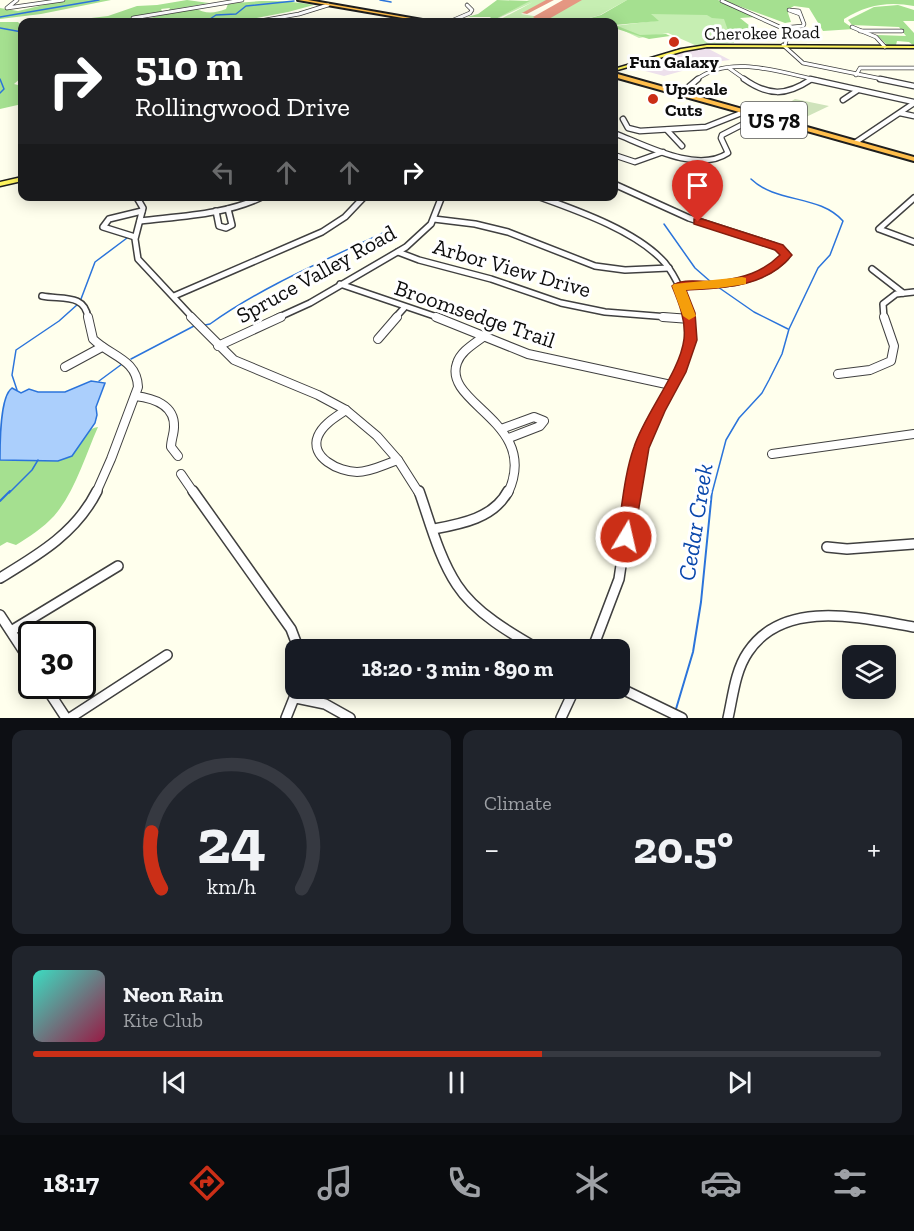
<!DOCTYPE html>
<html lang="en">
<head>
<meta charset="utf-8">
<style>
	body { margin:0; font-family:"Zilla Slab",serif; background:#20242c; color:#f1f3f6; height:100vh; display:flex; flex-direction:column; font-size:22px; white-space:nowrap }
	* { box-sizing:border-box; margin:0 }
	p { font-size:20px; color:#9ea1a6 }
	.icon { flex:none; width:33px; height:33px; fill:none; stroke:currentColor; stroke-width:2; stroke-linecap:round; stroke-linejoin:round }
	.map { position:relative; height:718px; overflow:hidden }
	.side { display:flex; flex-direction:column; gap:12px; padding:12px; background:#0d0f14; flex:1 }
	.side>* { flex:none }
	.banner { position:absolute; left:18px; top:18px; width:600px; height:183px; border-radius:12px; box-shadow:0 3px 15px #0003; background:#202124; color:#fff; overflow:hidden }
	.controls { position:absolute; left:842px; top:645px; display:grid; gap:12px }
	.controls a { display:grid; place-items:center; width:54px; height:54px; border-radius:12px; background:#171b24; box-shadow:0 3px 15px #0003; font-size:30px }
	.speed { position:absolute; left:18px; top:621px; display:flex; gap:12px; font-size:30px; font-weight:700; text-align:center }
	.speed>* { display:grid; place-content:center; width:78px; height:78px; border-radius:50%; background:#171b24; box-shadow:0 3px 15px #0003; line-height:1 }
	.speed .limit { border:3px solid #111; border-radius:9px; background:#fff; color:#111 }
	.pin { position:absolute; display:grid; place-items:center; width:51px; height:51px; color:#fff; margin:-62px -26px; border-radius:50% 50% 50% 0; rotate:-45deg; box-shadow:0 0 6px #0007 }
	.pin .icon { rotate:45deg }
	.me { position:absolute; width:66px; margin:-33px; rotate:9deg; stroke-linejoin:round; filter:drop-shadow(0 0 4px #0008) }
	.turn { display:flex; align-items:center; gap:21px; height:126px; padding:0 18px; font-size:27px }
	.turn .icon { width:78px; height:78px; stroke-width:2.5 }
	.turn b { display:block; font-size:42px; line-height:51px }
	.lanes { display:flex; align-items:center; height:57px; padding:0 18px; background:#0003; justify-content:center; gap:30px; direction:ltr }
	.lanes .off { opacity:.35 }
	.big { font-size:45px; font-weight:700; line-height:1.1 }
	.side .widget { flex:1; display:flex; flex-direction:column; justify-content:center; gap:9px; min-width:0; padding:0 21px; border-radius:12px; background:#20242c }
	.side .dial { align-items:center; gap:0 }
	.dial svg { height:156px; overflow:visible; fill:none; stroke:#363941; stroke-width:7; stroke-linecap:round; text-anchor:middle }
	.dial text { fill:#f1f3f6; stroke:none }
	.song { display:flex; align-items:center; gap:18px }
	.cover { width:72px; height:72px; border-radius:9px; background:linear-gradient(135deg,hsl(170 70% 55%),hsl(340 70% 35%)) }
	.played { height:6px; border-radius:3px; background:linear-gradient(90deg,#cb2f17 60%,#363941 60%) }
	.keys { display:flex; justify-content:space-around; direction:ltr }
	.heat { display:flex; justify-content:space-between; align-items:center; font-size:33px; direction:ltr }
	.side .tiles { flex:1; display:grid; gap:12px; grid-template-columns:1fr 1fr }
	.widget:last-child { grid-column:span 2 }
	.trip { position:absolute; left:285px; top:639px; width:345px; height:60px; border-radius:12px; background:#171b24; box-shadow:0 3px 15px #0003; font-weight:700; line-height:60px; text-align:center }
	.dock { display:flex; height:96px; justify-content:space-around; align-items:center; background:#090b0e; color:#9ea1a6 }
	.dock .icon { width:42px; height:42px }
	.dock .selected { color:#cb2f17 }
	.dock b { font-size:27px; color:#f1f3f6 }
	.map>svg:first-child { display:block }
	.industrial { fill:#ede0ec }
	.green { fill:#c6eeb2 }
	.forest { fill:#a5e090 }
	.cemetery { fill:#cfe3bb }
	.water { fill:#abcffc; stroke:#2b74db; stroke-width:1.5 }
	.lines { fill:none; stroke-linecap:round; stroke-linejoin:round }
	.stream-far1 { stroke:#2b74db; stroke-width:1.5 }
	.stream { stroke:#2b74db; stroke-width:2 }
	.taxiway { fill:#e59782; fill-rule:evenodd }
	.runway { fill:#e59782; fill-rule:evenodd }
	.minor-far4-casing { stroke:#404040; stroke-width:4.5 }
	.minor-far3-casing { stroke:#404040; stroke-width:7 }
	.minor-far2-casing { stroke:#404040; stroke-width:8 }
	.minor-far1-casing { stroke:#404040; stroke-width:10 }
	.minor-casing { stroke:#404040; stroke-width:12 }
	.major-casing { stroke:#1e1e1e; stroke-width:3 }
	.highway-casing { stroke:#1e1e1e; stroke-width:4 }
	.minor-far4 { stroke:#fff; stroke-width:3 }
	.minor-far3 { stroke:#fff; stroke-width:4.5 }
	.minor-far2 { stroke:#fff; stroke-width:5 }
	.minor-far1 { stroke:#fff; stroke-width:8 }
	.minor { stroke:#fff; stroke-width:9 }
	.major { fill:#fff55d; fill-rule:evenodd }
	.highway { fill:#ffbe4b; fill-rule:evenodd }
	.route { fill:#cb2f17; stroke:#841f0f; stroke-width:1.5 }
	.slow { fill:#f59e0b }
	.poi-dot { fill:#cb2f17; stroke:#fff; stroke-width:2 }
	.labels { text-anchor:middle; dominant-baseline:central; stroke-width:6; stroke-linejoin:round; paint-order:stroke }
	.far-street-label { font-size:18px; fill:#0d0d0d; stroke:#fff }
	.far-poi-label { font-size:18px; font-weight:bold; fill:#0d0d0d; stroke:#fff }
	.shield { fill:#fff; stroke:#565656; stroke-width:1.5 }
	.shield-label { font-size:21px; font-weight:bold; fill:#0d0d0d }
	.street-label { font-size:22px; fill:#0d0d0d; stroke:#fff }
	.water-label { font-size:24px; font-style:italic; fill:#0947ab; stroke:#fff }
</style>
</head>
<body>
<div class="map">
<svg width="914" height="718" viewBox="0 0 914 718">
	<rect width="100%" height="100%" fill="#ffffed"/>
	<path class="industrial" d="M705 47 730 60 699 64 700 66 664 76 630 67 682 51Z"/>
	<g class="green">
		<path d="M527 0H549L521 14 546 18 580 0H627L600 15 576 22H495L533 2 490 22 529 1Z"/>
		<path d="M644 14H707L731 18 734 43 697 46 668 33 639 38 614 26 654 21Z"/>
	</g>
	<g class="forest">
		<path d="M65 0H111L41 14 0 19V8L18 11Z"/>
		<path d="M187 0 209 3 169 10 170 8 161 9 162 11 122 20 146 19 193 7C205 14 213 14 226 9L228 4C256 0 286 0 314 5L288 12 241 21 243 22H58L108 16 137 6 157 5Z"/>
		<path d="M497 0 530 1 490 22 478 19 488 20 491 17H467L478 14Z"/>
		<path d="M627 0H718L756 17 740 18 755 30 757 38 730 36 724 19 712 18 707 15 651 14 659 21 615 25 640 35 666 34 670 36 649 39 614 28V22H576L601 15Z"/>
		<path d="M722 0H914V6C888 1 866 5 844 19V22L854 29 823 31 809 8 794 6 789 9 788 13 791 22 785 23Z"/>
		<path d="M898 5 914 10V21H903L914 33V46L909 42 897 41 896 45H887L877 35 906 36 899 27 852 25 848 20 874 7Z"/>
		<path d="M0 22H18L22 26V77L14 84 22 86 19 90 22 93V104L0 109Z"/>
		<path d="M98 427C85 456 75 492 54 516 43 528 29 537 16 545L7 542 0 546V460L58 461C84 454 78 430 98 427Z"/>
	</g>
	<path class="cemetery" d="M795 99 829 106 806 117 778 110Z"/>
	<path class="water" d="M91 381 105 383 96 407 97 415 95 423 72 456 58 461 0 460C0 441 0 396 12 388L21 393 29 389 38 392H65Z"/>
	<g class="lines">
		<g class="stream-far1">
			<path d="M380 0 391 2"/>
			<path d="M0 17 99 0"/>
			<path d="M74 22H100"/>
			<path d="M115 22H118"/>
			<path d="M168 22 210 19 216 15 236 14 246 6 294 1"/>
			<path d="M0 28 22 32"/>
			<path d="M0 79 4 89 0 93"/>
			<path d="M664 224 695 268 711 282"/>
			<path d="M718 287 754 312 788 329"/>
			<path d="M81 299 95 262 127 238"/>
			<path d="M205 325 210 324C263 286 326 260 385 232"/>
			<path d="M131 359 194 326"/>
			<path d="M99 381 122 364"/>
			<path d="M17 390 12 375 16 350 59 321 78 304"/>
			<path d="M9 493 32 470 38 460"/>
			<path d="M712 493 726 440 739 418 762 393 769 380 782 354 789 329 818 268 830 255 843 221C819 194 777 204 751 179"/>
		</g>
		<g class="stream">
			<path d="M0 501 10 491"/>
			<path d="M676 709 693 652 701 602 712 491"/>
		</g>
		<path class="taxiway" d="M546 0H554L527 14 522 13Z"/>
		<path class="runway" d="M563 0H582L547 20 541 22 533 17Z"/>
		<defs>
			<g id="minor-far4">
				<path d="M17 0 7 8 63 0"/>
				<path d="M722 1 782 28 788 34 785 45"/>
				<path d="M133 18 242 0"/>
				<path d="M254 22 299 14 328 5"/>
				<path d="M409 22 417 20"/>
				<path d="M449 22 470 13 472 10 467 5"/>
				<path d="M852 27 876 37 885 47"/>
				<path d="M782 28 803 26 804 24 799 11 789 10 800 14"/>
				<path d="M860 31H902"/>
				<path d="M783 45 803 63 887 80"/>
				<path d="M729 68 746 80"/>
				<path d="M856 75 860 68H914"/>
				<path d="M696 80C729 54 779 72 817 80"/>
			</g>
			<g id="minor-far3">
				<path d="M744 79C768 96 786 96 810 80"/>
				<path d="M810 79 914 102"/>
				<path d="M880 79 914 86"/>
				<path d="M680 94 698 79"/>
				<path d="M843 100 858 90"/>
				<path d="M900 113 914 116"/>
				<path d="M623 119 628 128 640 131 706 127 744 112"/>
				<path d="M667 130 682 146"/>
				<path d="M614 133C645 145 697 174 728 153L721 138 722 135 759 116"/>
				<path d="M856 142 914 103"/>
				<path d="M614 155 635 162 663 152"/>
			</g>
			<g id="minor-far2">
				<path d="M614 184 689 218 775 246 786 253V257C756 286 717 285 678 286"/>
				<path d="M136 196 143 208 135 239 138 259 193 318"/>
				<path d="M537 196C576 210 637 231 665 263 677 278 685 299 689 318"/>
				<path d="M914 198 879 229 914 242"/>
				<path d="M216 211 219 226 226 228 232 225 228 209"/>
				<path d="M434 219 475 224 508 232 595 266 625 270 669 268"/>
				<path d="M140 221C182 216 225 215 264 196"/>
				<path d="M135 237 103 227 109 219 142 211"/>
				<path d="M398 252 419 260 491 279 561 303 605 312 681 318"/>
				<path d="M872 269 903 293"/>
				<path d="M340 284 440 318"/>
				<path d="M42 296C61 300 85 293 88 318"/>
				<path d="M174 296 322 232 345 217 365 196"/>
				<path d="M277 318 310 303 406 247 431 224 442 196"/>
				<path d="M395 318 404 308"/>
				<path d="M884 318 883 304 896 294 914 292"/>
			</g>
			<g id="minor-far1">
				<path d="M88 317 93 339C110 356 137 359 138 387L111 459 96 493"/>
				<path d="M191 317 234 360 318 395 346 410 377 436 398 460 419 493"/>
				<path d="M436 317 528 354 671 385"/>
				<path d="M663 317 690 319"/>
				<path d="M483 337C474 344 461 351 457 363 442 404 541 422 508 493"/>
				<path d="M378 339 397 317"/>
				<path d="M218 346 281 317"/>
				<path d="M65 367 102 347"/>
				<path d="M838 374 870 370 891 361 894 346 884 317"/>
				<path d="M135 396C153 398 175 405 174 427 174 434 171 440 171 447L178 456"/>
				<path d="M346 410C336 417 323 424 318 436 309 457 339 472 357 472 371 472 385 464 398 460"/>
				<path d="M501 429 534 417 544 421 540 426 509 438"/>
				<path d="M772 454 914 434"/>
				<path d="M181 474 194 493"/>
				<path d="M632 493C635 474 638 455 645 438 660 398 696 362 689 317"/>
			</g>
			<g id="minor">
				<path d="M193 491 291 629 299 650"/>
				<path d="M419 491C430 522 439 558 457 585 475 613 512 634 540 650"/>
				<path d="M434 529C461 524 494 518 508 491"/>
				<path d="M827 547 847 549 914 544"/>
				<path d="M0 578C38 555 76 533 97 491"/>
				<path d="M0 615 32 664"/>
				<path d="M11 631 118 566"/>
				<path d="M592 650 619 579 632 491"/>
				<path d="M45 686 66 718"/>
				<path d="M620 688 682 718"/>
				<path d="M296 698 325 704 350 718"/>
				<path d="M70 718 167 655"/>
				<path d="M286 718 298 688"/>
				<path d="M561 718 575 688"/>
				<path d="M728 718C733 696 735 671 748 652 784 598 861 618 914 627"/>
			</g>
			<g id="major">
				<path d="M707 45 914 46V48L707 47 684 51 614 71V69L681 49Z"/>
				<path d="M22 177V181L0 186V182Z"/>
			</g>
			<g id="highway">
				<path d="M298 0H308L434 22H426Z"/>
				<path d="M614 73 914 157V161L614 77Z"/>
			</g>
		</defs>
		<use href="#minor-far4" class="minor-far4-casing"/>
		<use href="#minor-far3" class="minor-far3-casing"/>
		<use href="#minor-far2" class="minor-far2-casing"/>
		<use href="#minor-far1" class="minor-far1-casing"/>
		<use href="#minor" class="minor-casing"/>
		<use href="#major" class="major-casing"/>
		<use href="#highway" class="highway-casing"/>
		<use href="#minor-far4" class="minor-far4"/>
		<use href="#minor-far3" class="minor-far3"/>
		<use href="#minor-far2" class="minor-far2"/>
		<use href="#minor-far1" class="minor-far1"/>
		<use href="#minor" class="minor"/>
		<use href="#major" class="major"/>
		<use href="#highway" class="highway"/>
	</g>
	<path class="route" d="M694 219H702L783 245 792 255C767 287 724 288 686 290L695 313 697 340 686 372 665 411 649 448 634 537 632 542 626 544 619 542 617 537C622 508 624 475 634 447 645 413 680 372 684 339 686 320 679 303 672 286 682 277 706 283 719 281 743 278 763 272 780 255L775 250 694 224Z"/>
	<path class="slow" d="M742 277 746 278V284L719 288 686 290 696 316 689 320 683 316 672 286 674 284Z"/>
	<g class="poi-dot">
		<circle cx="674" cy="42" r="6"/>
		<circle cx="653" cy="99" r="6"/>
	</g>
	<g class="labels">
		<g class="far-street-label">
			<text transform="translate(762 33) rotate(-1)">Cherokee Road</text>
		</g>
		<g class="far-poi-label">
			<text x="674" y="62">Fun Galaxy</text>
			<text x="665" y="89" text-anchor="start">Upscale<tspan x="665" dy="21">Cuts</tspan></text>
		</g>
		<rect class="shield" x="741" y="102" width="66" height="36" rx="4.5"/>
		<g class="shield-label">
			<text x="774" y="120">US 78</text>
		</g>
		<g class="street-label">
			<text transform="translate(512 268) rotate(16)">Arbor View Drive</text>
			<text transform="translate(316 274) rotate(-29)">Spruce Valley Road</text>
			<text transform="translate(475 314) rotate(19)">Broomsedge Trail</text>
		</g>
		<g class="water-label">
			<text transform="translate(695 522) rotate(-81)">Cedar Creek</text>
		</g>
	</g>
</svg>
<div class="controls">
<a><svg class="icon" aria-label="layers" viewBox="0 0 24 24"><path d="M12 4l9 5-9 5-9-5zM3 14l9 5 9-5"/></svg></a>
</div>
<div class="speed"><div class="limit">30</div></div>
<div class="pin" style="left:698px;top:222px;background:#d93025"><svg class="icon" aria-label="arrive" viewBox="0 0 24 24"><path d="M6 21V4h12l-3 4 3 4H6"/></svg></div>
<svg class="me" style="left:626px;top:537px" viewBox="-20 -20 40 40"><circle r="17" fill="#cb2f17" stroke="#fff" stroke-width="3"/><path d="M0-11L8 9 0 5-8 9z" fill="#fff"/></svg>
<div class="trip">18:20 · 3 min · 890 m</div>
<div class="banner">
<div class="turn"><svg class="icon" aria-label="right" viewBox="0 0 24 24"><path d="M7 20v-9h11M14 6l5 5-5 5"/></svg><div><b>510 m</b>Rollingwood Drive</div></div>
<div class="lanes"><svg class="icon off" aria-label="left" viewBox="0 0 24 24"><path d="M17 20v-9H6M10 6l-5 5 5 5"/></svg><svg class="icon off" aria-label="ahead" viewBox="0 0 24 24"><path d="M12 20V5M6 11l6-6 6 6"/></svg><svg class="icon off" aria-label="ahead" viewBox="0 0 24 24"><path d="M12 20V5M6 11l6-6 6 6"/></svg><svg class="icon" aria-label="right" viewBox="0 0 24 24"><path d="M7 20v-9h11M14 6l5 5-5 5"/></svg></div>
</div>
</div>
<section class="side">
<div class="tiles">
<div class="widget dial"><svg viewBox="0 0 100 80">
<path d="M14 69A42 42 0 1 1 86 69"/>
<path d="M14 69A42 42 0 0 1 9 40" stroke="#cb2f17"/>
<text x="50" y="56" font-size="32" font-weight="700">24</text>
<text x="50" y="72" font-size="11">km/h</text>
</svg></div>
<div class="widget"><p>Climate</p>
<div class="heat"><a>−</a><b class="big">20.5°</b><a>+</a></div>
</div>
<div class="widget">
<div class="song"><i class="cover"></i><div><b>Neon Rain</b><p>Kite Club</p></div></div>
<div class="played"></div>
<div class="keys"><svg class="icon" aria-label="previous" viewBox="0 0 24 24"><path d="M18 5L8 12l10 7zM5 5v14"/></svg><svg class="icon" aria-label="pause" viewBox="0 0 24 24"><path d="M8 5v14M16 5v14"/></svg><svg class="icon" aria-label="next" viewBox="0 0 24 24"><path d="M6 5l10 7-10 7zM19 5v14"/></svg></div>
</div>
</div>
</section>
<nav class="dock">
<b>18:17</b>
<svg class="icon selected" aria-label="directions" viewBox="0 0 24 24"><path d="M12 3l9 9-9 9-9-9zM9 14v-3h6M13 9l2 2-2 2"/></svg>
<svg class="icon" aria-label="music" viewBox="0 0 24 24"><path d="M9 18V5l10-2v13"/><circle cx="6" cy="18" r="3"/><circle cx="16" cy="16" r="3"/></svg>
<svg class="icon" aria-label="phone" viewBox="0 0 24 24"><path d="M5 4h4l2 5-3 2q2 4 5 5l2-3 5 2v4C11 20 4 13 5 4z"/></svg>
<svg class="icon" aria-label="climate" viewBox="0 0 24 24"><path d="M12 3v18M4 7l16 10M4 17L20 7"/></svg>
<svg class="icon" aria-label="car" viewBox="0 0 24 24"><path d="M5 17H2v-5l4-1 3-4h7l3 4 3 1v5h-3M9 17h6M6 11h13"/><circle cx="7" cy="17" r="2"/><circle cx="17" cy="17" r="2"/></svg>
<svg class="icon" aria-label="filters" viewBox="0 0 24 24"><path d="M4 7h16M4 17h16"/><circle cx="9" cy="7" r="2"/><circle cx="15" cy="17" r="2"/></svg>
</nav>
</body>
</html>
